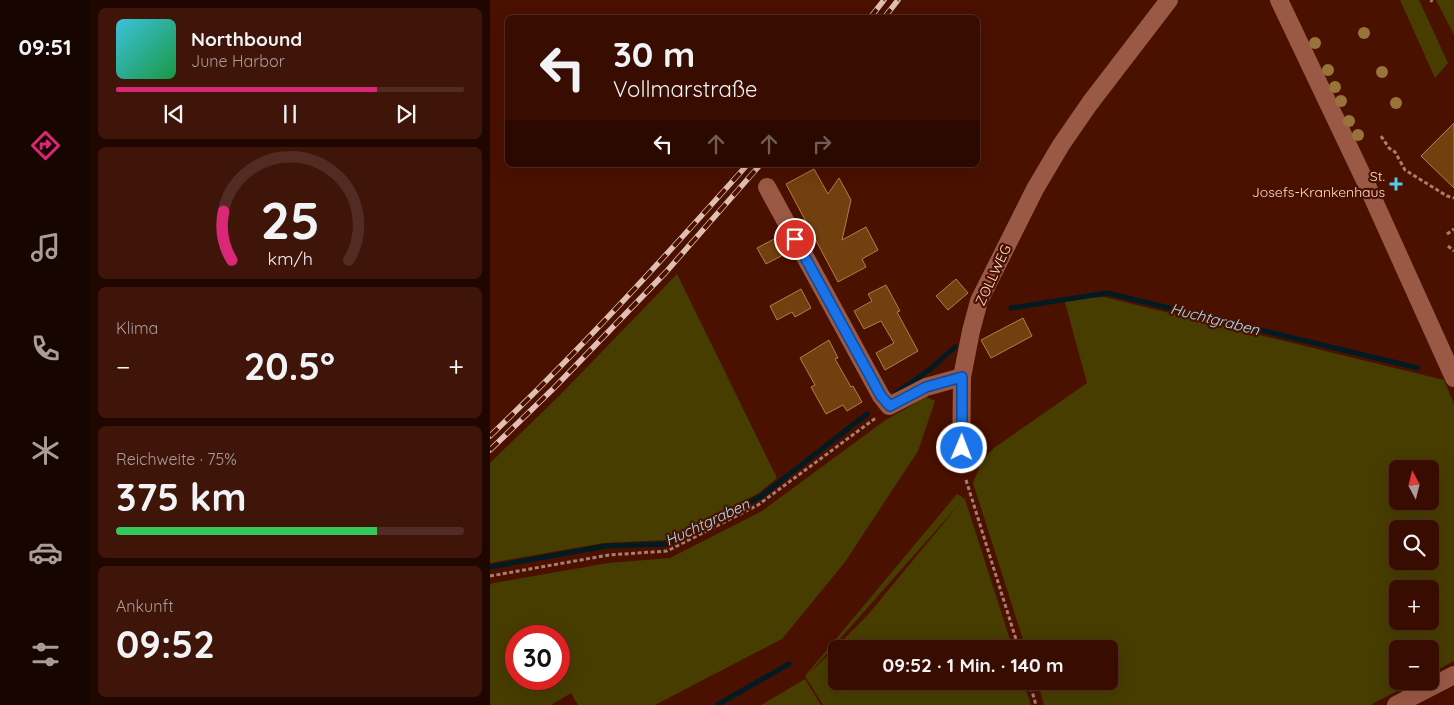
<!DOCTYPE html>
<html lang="de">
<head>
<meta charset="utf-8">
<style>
	body { margin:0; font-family:Quicksand,sans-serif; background:#3f150a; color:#f1f3f6; height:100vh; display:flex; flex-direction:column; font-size:19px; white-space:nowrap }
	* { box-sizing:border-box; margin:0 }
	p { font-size:16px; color:#ab9b99 }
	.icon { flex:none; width:28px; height:28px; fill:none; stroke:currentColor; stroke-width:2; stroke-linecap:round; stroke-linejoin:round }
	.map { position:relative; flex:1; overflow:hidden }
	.sheet { display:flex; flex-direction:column; gap:8px; padding:8px; background:#1f0700; width:400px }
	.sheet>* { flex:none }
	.guide { position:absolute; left:15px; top:15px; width:475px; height:152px; border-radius:8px; box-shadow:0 5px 20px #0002,0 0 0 1px #522c22; background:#380c00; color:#f1f3f6; overflow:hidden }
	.needle { width:32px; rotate:353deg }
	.tools { position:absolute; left:899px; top:460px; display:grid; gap:10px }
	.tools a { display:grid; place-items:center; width:50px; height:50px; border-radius:8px; background:#380c00; box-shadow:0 5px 20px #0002,0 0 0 1px #522c22; font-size:25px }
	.speed { position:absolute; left:15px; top:625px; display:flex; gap:10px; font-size:25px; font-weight:700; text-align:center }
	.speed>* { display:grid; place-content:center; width:65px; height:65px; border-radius:50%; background:#380c00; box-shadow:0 5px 20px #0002,0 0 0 1px #522c22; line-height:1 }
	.speed .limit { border:8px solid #d22; background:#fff; color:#111 }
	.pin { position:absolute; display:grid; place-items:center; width:42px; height:42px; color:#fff; margin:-21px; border:2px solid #fff; border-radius:50%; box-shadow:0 1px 5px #0007 }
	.me { position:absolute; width:55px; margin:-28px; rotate:1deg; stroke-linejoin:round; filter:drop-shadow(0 0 4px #0008) }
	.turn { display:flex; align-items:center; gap:18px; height:105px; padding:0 25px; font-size:22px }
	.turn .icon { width:65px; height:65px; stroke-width:2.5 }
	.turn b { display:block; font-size:35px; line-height:42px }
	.lanes { display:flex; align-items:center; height:48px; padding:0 25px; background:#0003; justify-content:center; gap:25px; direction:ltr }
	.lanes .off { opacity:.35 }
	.big { font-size:38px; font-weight:700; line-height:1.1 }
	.sheet .tile { flex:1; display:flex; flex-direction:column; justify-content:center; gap:8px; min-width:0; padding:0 18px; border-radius:8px; background:#3f150a }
	.sheet .dial { align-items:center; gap:0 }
	.dial svg { height:130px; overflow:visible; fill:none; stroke:#522c22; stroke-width:7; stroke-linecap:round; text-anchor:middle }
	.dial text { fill:#f1f3f6; stroke:none }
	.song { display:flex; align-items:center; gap:15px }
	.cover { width:60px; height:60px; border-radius:8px; background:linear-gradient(135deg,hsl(190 70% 55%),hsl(140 70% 35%)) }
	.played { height:5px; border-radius:2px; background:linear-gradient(90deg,#db2777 75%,#522c22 75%) }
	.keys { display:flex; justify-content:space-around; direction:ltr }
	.heat { display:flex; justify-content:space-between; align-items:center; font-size:28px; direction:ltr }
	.charge { height:8px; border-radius:4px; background:linear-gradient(90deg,#34c759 75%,#522c22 0) }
	.trip { position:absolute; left:338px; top:640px; width:290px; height:50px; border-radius:8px; background:#380c00; box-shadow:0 5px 20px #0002,0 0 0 1px #522c22; font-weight:700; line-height:50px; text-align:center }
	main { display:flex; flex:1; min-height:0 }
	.tab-bar { display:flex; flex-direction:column; width:90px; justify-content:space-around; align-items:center; background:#160500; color:#ab9b99 }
	.tab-bar .icon { width:35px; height:35px }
	.tab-bar .current { color:#db2777 }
	.tab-bar b { font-size:22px; color:#f1f3f6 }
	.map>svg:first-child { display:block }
	.green { fill:#473d00; fill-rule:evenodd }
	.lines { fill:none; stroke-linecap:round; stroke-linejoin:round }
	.stream { stroke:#021a21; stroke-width:5 }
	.building { fill:#723f0e; stroke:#b47c4f }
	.path { stroke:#a97d70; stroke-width:3; stroke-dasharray:4 2.5; stroke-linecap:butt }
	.minor { stroke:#9a5944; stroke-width:18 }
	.rail-casing { stroke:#e1beb3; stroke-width:5.5 }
	.rail { stroke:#4a1000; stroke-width:4; stroke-dasharray:11; stroke-linecap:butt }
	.tree { fill:#98743b }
	.route-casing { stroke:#114b97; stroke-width:12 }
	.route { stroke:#1a73e8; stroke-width:9 }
	.poi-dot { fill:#5ac8e6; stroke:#4a1000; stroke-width:2 }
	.labels { text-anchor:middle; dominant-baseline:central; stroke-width:4.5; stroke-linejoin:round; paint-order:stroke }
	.poi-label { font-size:14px; fill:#fcddd3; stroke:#4a1000; text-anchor:end }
	.street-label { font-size:14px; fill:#fcddd3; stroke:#4a1000 }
	.water-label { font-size:15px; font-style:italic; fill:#a4e2f6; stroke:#4a1000 }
</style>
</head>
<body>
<main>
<nav class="tab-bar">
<b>09:51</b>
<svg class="icon current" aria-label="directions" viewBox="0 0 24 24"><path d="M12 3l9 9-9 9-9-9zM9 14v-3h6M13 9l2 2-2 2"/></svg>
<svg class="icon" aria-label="music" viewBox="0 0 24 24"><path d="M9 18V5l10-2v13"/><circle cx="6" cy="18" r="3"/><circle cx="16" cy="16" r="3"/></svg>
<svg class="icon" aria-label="phone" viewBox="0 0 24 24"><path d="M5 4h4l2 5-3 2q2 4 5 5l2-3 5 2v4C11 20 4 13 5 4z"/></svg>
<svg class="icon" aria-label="climate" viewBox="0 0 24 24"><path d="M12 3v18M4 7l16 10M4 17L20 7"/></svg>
<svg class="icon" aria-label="car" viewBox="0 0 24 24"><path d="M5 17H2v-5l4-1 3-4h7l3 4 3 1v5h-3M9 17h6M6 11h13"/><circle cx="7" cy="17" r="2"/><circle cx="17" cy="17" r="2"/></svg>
<svg class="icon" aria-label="filters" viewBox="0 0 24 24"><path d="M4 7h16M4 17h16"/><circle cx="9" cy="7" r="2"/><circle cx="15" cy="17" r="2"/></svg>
</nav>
<section class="sheet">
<div class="tile">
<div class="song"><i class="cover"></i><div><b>Northbound</b><p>June Harbor</p></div></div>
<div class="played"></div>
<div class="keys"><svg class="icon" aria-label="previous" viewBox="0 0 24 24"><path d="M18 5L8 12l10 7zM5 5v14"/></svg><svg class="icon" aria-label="pause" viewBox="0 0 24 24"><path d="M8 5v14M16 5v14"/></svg><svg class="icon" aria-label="next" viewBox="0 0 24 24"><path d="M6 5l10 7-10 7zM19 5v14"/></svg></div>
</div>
<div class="tile dial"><svg viewBox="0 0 100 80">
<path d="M14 69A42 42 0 1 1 86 69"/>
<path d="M14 69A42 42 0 0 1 9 39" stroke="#db2777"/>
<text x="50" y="56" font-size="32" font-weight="700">25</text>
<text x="50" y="72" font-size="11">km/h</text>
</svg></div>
<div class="tile"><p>Klima</p>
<div class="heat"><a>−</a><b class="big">20.5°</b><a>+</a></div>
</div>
<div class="tile"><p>Reichweite · 75%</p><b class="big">375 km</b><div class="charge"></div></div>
<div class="tile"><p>Ankunft</p><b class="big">09:52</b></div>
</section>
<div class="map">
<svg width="964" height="705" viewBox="0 0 964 705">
	<rect width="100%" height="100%" fill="#4a1000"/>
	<g class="green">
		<path d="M910 0H929L958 63 945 78Z"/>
		<path d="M946 0H964V35Z"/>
		<path d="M187 274 287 478 269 493 176 540 114 543 0 563V463L70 395Z"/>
		<path d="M614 297 954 380 964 404V661L940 674V649H908V681H926L880 705H554L547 681H619V649H536L483 483 493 459 504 448 597 383 574 299ZM908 469H940V501H908ZM908 529H940V561H908ZM908 589H940V621H908Z"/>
		<path d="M436 397 445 401 428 451 355 562 292 639 165 705H88L81 693 61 705H0V585L4 583 118 563 180 558 272 511 394 421ZM69 636V679H26V636Z"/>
		<path d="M467 494 475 499 523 649H346V681H533L541 705H333L315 676ZM472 501 376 617 317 676Z"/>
		<path d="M315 679 331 705H271Z"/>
	</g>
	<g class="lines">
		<g class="stream">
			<path d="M521 308 617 293 928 368"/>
			<path d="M406 393 439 370 465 347"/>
			<path d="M0 567 116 546 177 544 270 497 377 414"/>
			<path d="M227 705 299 664"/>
		</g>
	</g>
	<g class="building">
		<path d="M964 123V188L931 156Z"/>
		<path d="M324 169 338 194 349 178 361 200 352 240 376 227 388 250 372 259 376 267 348 282 296 184Z"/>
		<path d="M284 239 293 255 276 264 267 248Z"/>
		<path d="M466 279 478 293 458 310 446 296Z"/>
		<path d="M396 285 410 311 407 312 428 351 395 370 386 353 404 343 391 321 374 329 364 311 382 301 378 294Z"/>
		<path d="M311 289 321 308 305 317 302 312 287 320 280 306Z"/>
		<path d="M533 318 542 336 501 358 491 340Z"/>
		<path d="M339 340 348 358 345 359 361 387 363 386 372 402 357 411 353 405 336 414 321 387 325 385 310 358Z"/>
	</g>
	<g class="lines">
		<g class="path">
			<path d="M941 0 942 2"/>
			<path d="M891 136 899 148 905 152 915 170 957 196 964 198"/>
			<path d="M957 234 964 229"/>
			<path d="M958 246 964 251"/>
			<path d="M476 480 529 649"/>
			<path d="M0 576 119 555 177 551 268 505 387 417"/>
			<path d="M539 681 546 705"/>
		</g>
		<g class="minor">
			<path d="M789 0 876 183 964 378"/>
			<path d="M277 187 391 396 399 406 436 387 472 377"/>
			<path d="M471 465 472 377 481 331 489 301 545 189 571 145 600 103 679 0"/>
			<path d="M906 705 964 675"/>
		</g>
		<defs>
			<g id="rail">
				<path d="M380 18 394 0"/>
				<path d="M394 18 408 0"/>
				<path d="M0 436C90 350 174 258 257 165"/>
				<path d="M0 450 65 387 176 272 270 165"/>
			</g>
		</defs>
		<use href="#rail" class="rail-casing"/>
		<use href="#rail" class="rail"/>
	</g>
	<g class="tree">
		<circle cx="874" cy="33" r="6"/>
		<circle cx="825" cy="43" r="6"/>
		<circle cx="838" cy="70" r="6"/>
		<circle cx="892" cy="72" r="6"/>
		<circle cx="845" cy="87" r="6"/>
		<circle cx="851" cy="101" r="6"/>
		<circle cx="906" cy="103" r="6"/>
		<circle cx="859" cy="121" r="6"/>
		<circle cx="868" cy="135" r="6"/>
	</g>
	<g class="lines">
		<defs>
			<path id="route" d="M305 239 391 396 400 406 436 387 472 377V448"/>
		</defs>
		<use href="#route" class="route-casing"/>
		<use href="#route" class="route"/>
	</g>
	<path class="poi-dot" d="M903.5 176.5h5v5h5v5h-5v5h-5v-5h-5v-5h5z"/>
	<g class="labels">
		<g class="poi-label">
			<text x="895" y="176">St.<tspan x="895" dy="16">Josefs-Krankenhaus</tspan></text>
		</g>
		<g class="street-label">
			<text transform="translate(503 275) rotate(-65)">ZOLLWEG</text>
		</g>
		<g class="water-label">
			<text transform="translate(725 319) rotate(14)">Huchtgraben</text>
			<text transform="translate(217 522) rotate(-25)">Huchtgraben</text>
		</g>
	</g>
</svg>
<div class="tools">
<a><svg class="needle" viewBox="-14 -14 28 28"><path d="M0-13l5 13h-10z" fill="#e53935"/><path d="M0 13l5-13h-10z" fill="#ab9b99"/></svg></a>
<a><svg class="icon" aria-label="search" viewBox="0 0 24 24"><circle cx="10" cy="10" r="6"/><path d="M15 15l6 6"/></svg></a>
<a>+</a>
<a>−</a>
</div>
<div class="speed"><div class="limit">30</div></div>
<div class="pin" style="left:305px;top:239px;background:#d93025"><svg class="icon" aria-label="arrive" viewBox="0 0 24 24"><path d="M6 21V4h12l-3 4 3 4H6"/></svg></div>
<svg class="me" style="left:472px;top:448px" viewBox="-20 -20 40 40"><circle r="17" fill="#1a73e8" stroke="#fff" stroke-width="3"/><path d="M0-11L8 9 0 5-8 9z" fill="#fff"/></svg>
<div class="trip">09:52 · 1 Min. · 140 m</div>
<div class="guide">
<div class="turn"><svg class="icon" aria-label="left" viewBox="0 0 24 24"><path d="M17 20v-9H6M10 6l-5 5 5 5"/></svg><div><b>30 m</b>Vollmarstraße</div></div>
<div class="lanes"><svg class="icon" aria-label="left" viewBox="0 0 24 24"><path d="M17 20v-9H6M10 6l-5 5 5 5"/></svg><svg class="icon off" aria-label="ahead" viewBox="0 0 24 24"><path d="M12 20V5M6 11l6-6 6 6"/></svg><svg class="icon off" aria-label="ahead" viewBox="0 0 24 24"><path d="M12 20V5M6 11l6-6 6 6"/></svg><svg class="icon off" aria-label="right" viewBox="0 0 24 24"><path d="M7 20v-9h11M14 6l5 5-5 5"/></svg></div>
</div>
</div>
</main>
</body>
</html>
